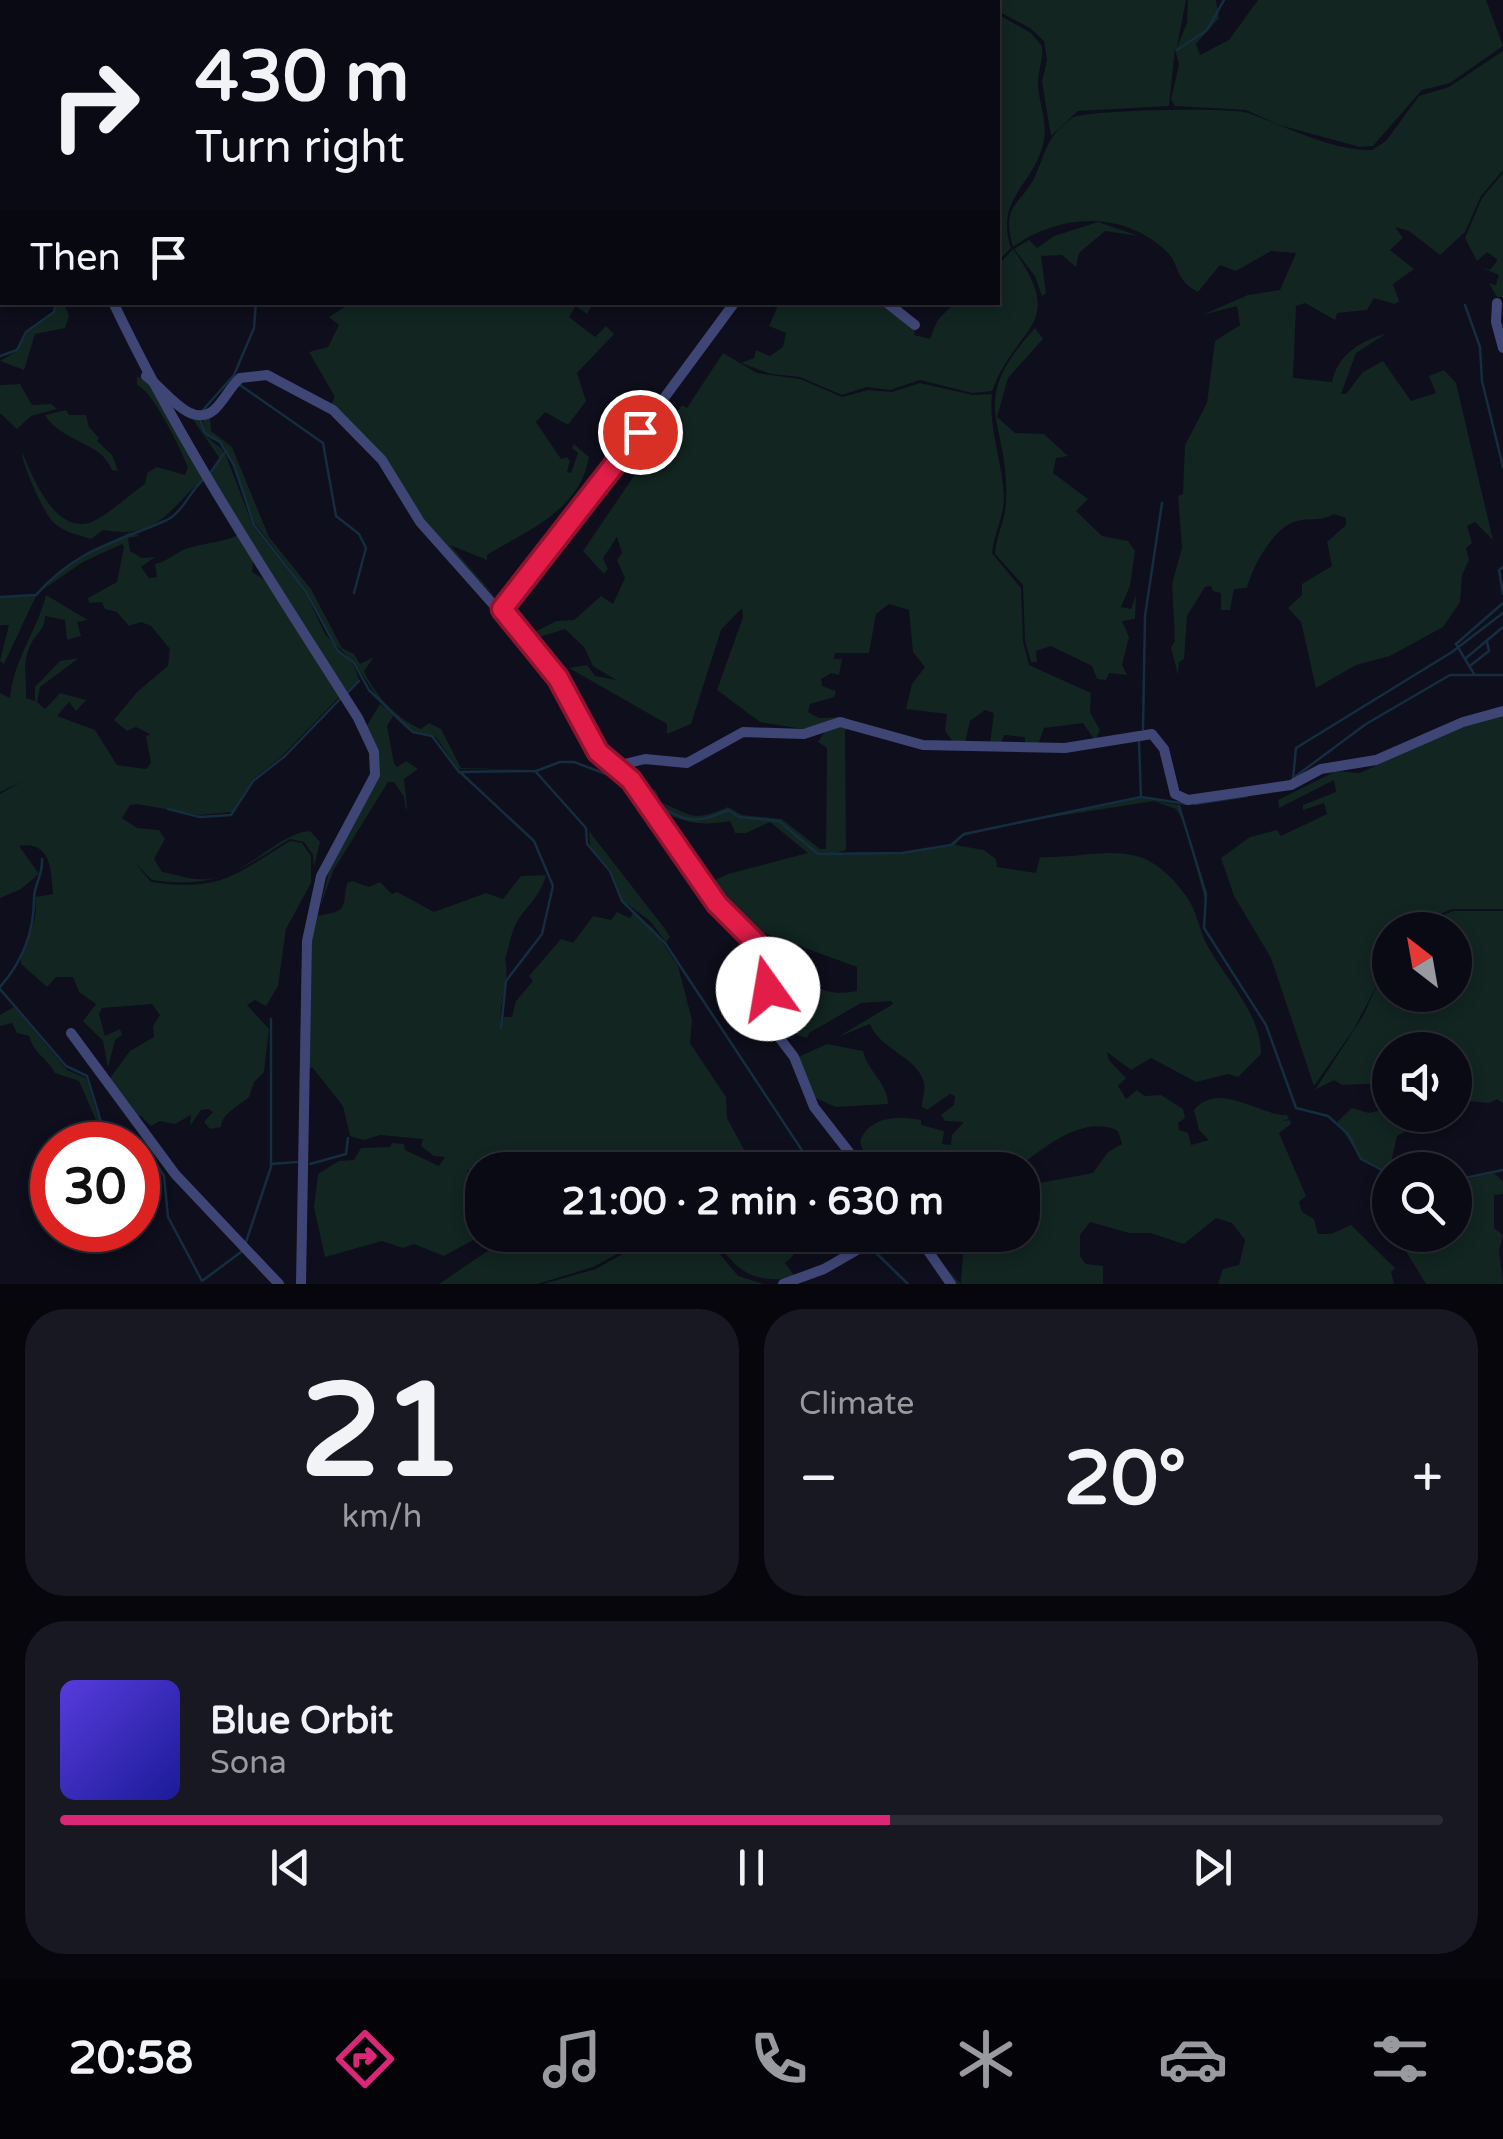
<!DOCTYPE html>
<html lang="en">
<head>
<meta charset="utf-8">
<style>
	body { margin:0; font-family:"Varela Round",sans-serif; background:#181822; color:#f1f3f6; height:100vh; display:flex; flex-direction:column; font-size:38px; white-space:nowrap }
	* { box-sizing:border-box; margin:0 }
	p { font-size:32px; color:#999aa0 }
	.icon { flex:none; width:55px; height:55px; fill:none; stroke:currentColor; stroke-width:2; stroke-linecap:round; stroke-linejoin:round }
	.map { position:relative; height:1284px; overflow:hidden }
	.sheet { display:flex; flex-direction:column; gap:25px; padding:25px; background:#06060c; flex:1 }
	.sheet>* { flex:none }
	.banner { position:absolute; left:0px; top:0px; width:1000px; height:305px; box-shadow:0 5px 15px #0003,0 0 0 2px #2a2b34; background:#0a0a15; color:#f1f3f6; overflow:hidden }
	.needle { width:65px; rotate:329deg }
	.controls { position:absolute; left:1372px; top:912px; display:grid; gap:20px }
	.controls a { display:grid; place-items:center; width:100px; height:100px; border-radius:50%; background:#0a0a15; box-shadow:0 5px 15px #0003,0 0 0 2px #2a2b34; font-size:50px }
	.speed { position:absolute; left:30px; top:1122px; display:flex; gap:20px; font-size:50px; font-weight:700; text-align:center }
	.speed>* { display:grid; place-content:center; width:130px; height:130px; border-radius:50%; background:#0a0a15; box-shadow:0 5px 15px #0003,0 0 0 2px #2a2b34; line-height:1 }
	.speed .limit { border:15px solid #d22; background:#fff; color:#111 }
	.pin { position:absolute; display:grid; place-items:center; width:85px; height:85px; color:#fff; margin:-42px; border:5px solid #fff; border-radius:50%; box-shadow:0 2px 10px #0007 }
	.me { position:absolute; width:110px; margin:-55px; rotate:347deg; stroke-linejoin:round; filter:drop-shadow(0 0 8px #0008) }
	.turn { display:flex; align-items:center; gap:35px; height:210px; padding:0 30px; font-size:45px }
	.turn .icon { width:130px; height:130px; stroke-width:2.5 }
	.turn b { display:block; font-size:70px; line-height:85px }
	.then { display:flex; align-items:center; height:95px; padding:0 30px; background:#0003; gap:20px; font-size:38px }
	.big { font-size:75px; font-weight:700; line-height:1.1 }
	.sheet .card { flex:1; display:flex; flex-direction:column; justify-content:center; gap:15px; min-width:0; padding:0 35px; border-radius:40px; background:#181822 }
	.sheet .dial { align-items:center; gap:0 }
	.dial b { font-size:130px; line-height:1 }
	.song { display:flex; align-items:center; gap:30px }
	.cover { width:120px; height:120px; border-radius:15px; background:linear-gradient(135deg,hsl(250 70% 55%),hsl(240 70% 35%)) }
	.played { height:10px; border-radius:5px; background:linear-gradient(90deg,#db2777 60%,#2a2b34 60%) }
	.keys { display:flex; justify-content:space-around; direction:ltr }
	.heat { display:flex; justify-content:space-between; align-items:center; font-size:55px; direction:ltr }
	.sheet .tiles { flex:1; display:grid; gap:25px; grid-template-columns:1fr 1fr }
	.card:last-child { grid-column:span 2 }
	.trip { position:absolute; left:465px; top:1152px; width:575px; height:100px; border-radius:40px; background:#0a0a15; box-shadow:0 5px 15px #0003,0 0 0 2px #2a2b34; font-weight:700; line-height:100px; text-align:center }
	.tabs { display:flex; height:160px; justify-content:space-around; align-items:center; background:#040408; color:#999aa0 }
	.tabs .icon { width:70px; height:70px }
	.tabs .selected { color:#db2777 }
	.tabs b { font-size:45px; color:#f1f3f6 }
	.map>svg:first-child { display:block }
	.green { fill:#122521 }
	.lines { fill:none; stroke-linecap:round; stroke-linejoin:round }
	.stream { stroke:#152d3f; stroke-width:2.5 }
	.minor { stroke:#3f4675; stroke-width:10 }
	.route-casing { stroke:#92132f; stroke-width:25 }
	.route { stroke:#e11d48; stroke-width:18 }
</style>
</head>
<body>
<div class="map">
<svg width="1503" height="1284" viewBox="0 0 1503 1284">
	<rect width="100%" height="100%" fill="#0e0e1c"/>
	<g class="green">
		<path d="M954 0H1186L1177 47 1187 23 1188 0H1216L1219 18 1196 44 1200 55 1229 40 1258 0H1486L1503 46 1450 83 1422 90 1373 146 1360 147 1279 125 1246 110 1175 106 1171 99 1179 65 1175 49 1169 106 1078 111 1051 136 1042 82 1047 60 1044 41 1030 28 998 11V2Z"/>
		<path d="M1001 16 1031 33 1042 46C1044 60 1037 72 1038 86 1040 106 1047 121 1044 140 1035 186 994 197 1011 248L998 261V21Z"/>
		<path d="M1503 51V170L1481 196 1465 232 1440 255 1409 231 1395 227 1403 238 1390 250 1414 269 1393 284 1399 301 1395 304 1374 298 1367 310 1337 313 1335 320 1305 303 1296 306 1293 378 1332 382C1337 354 1363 340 1387 333L1356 353 1341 394H1346L1363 372 1383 361 1411 401 1436 393 1429 376 1444 370 1456 383 1493 540 1475 522 1467 526 1472 543 1466 548 1469 560 1462 575 1460 602 1443 627 1390 656 1356 665 1316 688 1301 622 1288 608 1302 595V584L1332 566 1327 542 1346 525V518L1334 514C1320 522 1309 517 1294 522 1273 529 1252 567 1247 588L1234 589 1230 610H1221V593L1213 591 1211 586 1205 587 1187 616 1184 659 1179 662 1178 675 1171 647 1175 641 1172 584 1182 548 1178 496 1183 494 1185 445 1207 403 1215 341 1240 325 1237 306 1202 315 1248 295 1280 290 1296 253 1271 251 1236 271 1220 265 1198 292C1173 279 1181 264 1165 250 1121 210 1059 214 1013 247 1000 201 1022 207 1037 172 1047 148 1048 135 1072 118 1083 110 1230 107 1248 113 1286 126 1331 151 1372 150L1386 141 1419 96 1449 87Z"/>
		<path d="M1503 173V297H1497L1489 283 1496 285 1499 275 1480 267 1490 270 1498 260 1487 252 1477 261 1465 238 1482 198Z"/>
		<path d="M1098 222 1139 236 1105 231 1079 253 1076 267 1062 255 1041 256 1046 293 1042 296 1035 276 1014 249 1029 240 1037 248 1054 236Z"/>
		<path d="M1013 249C1069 327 1016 324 992 391L972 393 920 380 890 390 867 387 842 395 800 377 771 374 741 363 754 358 756 350 770 356 783 347 786 333 769 326 779 303H884L915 328 914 335 930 339 937 321 954 303 998 302V265Z"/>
		<path d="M58 302 64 303 69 316 65 328 35 334 24 370 0 361 17 351 27 333 54 313Z"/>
		<path d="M351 303H593L587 314 576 306 569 317 595 337 606 326 614 334 577 373 586 401 568 425 545 412 536 422 561 459 567 457 570 461 567 472 571 473 578 453 572 448 574 444 589 457C580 511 526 531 487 555V560L450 545 499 601 441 544 389 469 331 404 335 397 309 352 328 347 339 325 329 317Z"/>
		<path d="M1035 328 1043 339 1008 378 997 417 1015 433 1044 434 1068 456 1056 458 1053 473 1088 499 1076 511 1102 536 1128 541 1135 551 1130 586 1121 607 1131 609 1136 595 1135 619 1122 621 1129 637 1122 665 1127 675 1109 673 1106 680 1097 679 1092 666 1051 646 1036 651 1037 662H1031L1025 641 1023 585 995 554C996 535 1006 519 1006 501 1010 419 964 406 1035 328Z"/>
		<path d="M723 353 757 373 800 379 842 397 868 390 892 392 920 383 973 395 992 394C988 429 1003 462 1004 498 1004 516 994 534 992 553L1021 588 1023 641 1029 665 1091 693 1090 712 1100 730 1095 741 1083 723 1044 728 1038 745H1025V737L1004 735 1001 744H990L994 713 985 710 970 721 965 743H954L945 731 947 714 906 709 912 684 925 667 913 652 909 610 889 604 876 614 869 653H835L834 659H842L839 675 831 673 821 679 822 686 836 691 834 697 810 704 808 712 819 718 844 717 850 722 802 729 760 722 717 690 743 617 742 608 721 630 691 724 667 734V724L569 668 587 665 595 676 616 680 593 666 584 647 565 629 530 640 533 633 556 621 574 620 601 596 613 604 625 578 617 560 622 553 617 537 603 558 608 569 604 574 583 551 682 405 687 408Z"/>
		<path d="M137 377 146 378 203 479C168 510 158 540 103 530L91 539C78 535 64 532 54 523 45 516 21 462 22 452 33 477 56 538 94 521 110 513 129 495 145 484L147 473 157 467 185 475 188 467C180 448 153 391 137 385Z"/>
		<path d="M20 384 32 405 51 404 57 409 31 416 17 429 0 413V385Z"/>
		<path d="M66 410 69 415H86L89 427 99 438 97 441 112 455 118 471 112 470C101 441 62 443 45 415Z"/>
		<path d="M202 416H210L211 431 232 447 269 537 311 589 342 648 354 654 360 664 374 657 364 671C374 694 397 719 421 729L429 723 441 729 461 768 537 770 458 769 436 737 413 731 379 700 356 665 331 640 307 592 255 523 224 445 207 437 223 450 220 459 192 418 198 419 206 436Z"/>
		<path d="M225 453 253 526 306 594 325 634 354 666 359 679 345 693 209 476Z"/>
		<path d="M130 532 140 536 128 538 130 551 142 558 155 557 141 567 149 578 157 577 155 564C170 561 177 550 192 547 209 542 222 543 240 534L253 561 252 572 265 580 340 696 283 755 252 780 232 812 200 815 137 804 130 805 122 818 137 828 159 830 165 839 154 859 162 872C175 874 192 881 208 879 244 876 268 843 302 832L310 831 320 842 314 867 313 855 304 842 290 839C238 871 216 889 152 880L135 863 151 882C221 892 235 875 290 841L302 843 311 856V883L286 929 278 986 266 1006 255 1000 247 1005 269 1029 264 1072 254 1082 249 1097C239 1106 222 1113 221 1127L210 1129 204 1122 213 1112 209 1109 201 1110 190 1126 191 1115 175 1124 160 1121 151 1126 141 1116 133 1115 108 1081 130 1051 154 1037 153 1026 160 1015 152 1004 102 1008 99 1014 105 1036 120 1029 122 1035 115 1040 108 1068 103 1041 83 1021 96 1004 79 992 73 977H56L47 987 21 964C20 939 40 931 35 897L53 894C51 870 51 840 19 846L39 874 21 889 0 898V794L21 782 0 792V693L10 698C14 658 37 631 46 595L88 620 77 622 81 636 67 640 65 620 45 616C44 632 37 632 31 644 21 664 27 680 26 698L35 701V687L60 661 79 658 40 687 37 702 45 709 60 693 86 700 76 711 69 702 57 716 95 730 117 765 146 769 151 763 146 737 150 734 136 727 127 731 114 720 137 692 168 666 170 649 151 626 141 622 129 626 117 612 105 609 102 602 89 603 88 598 117 582 124 547 122 544 83 562 42 590 63 568Z"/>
		<path d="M9 596H36L4 664 0 661 9 625H0V598Z"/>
		<path d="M380 704 394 715 387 726 394 763 397 767 406 761 418 769 404 779 407 807 406 811 404 797 394 782H388L333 871 317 916C347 910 342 912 347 883L352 881 369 887 380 882 392 894 397 892 434 912 486 893 503 899 521 876 546 875C540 899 522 909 514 928 510 938 509 948 505 959 511 982 496 1006 502 1030L503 1017H512L516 1001 533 981 529 976 561 939 573 943 593 916 611 920 617 912 630 918 633 913 653 928 678 966 692 1020 690 1043 726 1097 727 1118 755 1170H534L531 1158 518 1170 510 1162 486 1161 467 1171 472 1184 473 1220H478L482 1235 444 1256 414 1244 403 1248 382 1241 325 1257 314 1207 318 1174 339 1161 354 1160 361 1148 390 1147 392 1143 404 1144 405 1150 439 1166 445 1157 434 1156 421 1146 423 1139 380 1135 364 1140 350 1136 343 1106 312 1067 308 1070 311 942 332 860 376 777 366 727Z"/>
		<path d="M1503 713V909H1452L1403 930H1390V947L1380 976 1390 953V995H1455V930H1408L1453 911H1503V1103L1497 1099 1489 1103 1455 1100V1050H1390V1083L1342 1085 1334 1080 1315 1090 1363 1016 1379 981 1354 1029 1314 1086 1271 958 1234 896 1221 858 1250 837 1277 830 1281 836 1327 814 1324 803 1303 810V805L1336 792 1334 780 1279 808 1278 800 1336 771 1360 773 1464 723Z"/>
		<path d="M828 727H849L845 731 846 850 830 855 902 853 951 846 964 834 1142 798 1178 805 1205 893V900L1184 823 1176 809 1154 801 1033 820 963 836 955 845 984 850 996 859 997 867 1036 873 1040 857C1071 859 1111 847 1140 857 1158 863 1175 880 1186 896 1197 910 1199 930 1207 945 1226 980 1261 1013 1261 1054L1238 1077 1228 1074 1196 1082 1151 1058 1131 1070 1107 1052 1109 1060 1126 1078 1118 1086 1126 1099 1137 1090 1144 1096 1161 1095 1183 1109 1185 1118 1178 1123 1179 1130 1188 1133 1191 1145 1209 1140 1199 1130 1194 1110C1219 1080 1260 1116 1287 1115L1289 1119 1281 1121 1290 1120 1291 1124 1279 1133 1306 1196 1299 1202 1302 1212 1314 1219 1318 1234H1331L1351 1225 1395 1268 1391 1272 1394 1284H1218L1223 1269 1239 1265 1245 1240 1232 1223 1216 1218 1184 1244 1150 1233H1129L1090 1222 1080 1235V1256L1086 1264 1103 1266V1284H954L945 1267 961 1284 964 1239 968 1235H1022L1023 1186 1093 1173 1108 1152 1122 1144 1118 1131C1084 1114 1044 1147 1018 1168L1014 1164 999 1170H870L860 1142C868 1116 899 1115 921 1120V1125L944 1131 942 1144 951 1145 952 1135 964 1122 945 1121 941 1115 954 1105 955 1096 950 1094 927 1110 922 1107C921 1100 926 1091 924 1083 917 1056 880 1050 870 1024L838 1037 893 1004 891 1001 861 1003 809 1033 807 1038 791 1033 782 1039 768 1012 773 973 780 972 786 981 807 979C821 993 838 995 857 991V967L756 930 744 931 706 884 728 874 808 853 770 822 746 833H735L730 821C693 828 671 820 642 796L670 809 642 793 623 771 644 790H656L660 802C694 816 692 822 728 807L742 815 782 819 820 849H826L827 748 818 742Z"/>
		<path d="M589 831 665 929 670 937 666 942 650 921 623 901 611 870 590 847Z"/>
		<path d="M14 1007 67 1070 86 1078C97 1108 96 1136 131 1145L106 1143 79 1081 55 1073C46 1057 34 1054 29 1036L17 1033 12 1023 0 1026V1015Z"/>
		<path d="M827 1044 863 1051C868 1072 887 1082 888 1104L836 1107 809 1095 796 1058Z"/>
		<path d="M1352 1108 1369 1113 1390 1108V1115H1437L1397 1136 1389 1172 1361 1158 1337 1122Z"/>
		<path d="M1494 1173 1503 1182V1194L1494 1195V1228L1503 1235 1499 1250 1503 1284H1426L1407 1253 1411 1243 1404 1235H1455V1182Z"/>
		<path d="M521 1235H652L593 1267 537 1284H439L495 1246Z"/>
		<path d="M656 1235H704L738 1276 764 1284H543L596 1269Z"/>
		<path d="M710 1235H789L793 1256 785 1263 796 1278C746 1284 738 1269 710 1235Z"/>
	</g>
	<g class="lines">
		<g class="stream">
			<path d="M248 2V0"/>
			<path d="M0 32H2"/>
			<path d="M1177 50 1207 30 1224 0"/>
			<path d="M1465 305 1480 347 1482 381 1503 467"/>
			<path d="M0 356 17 350 26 332 54 312 56 302"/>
			<path d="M240 385 323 443 336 516 359 534 366 548 354 593"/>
			<path d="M203 410 234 375 254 328 256 302"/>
			<path d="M199 417 205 433 220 442 234 465 254 525 306 592 338 651 354 663 369 690 405 725 413 732 432 736 459 772 536 771 560 762H574L614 777 634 793"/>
			<path d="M211 472 224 453"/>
			<path d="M1503 567 1499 570 1503 594"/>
			<path d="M0 597 36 595C76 549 117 542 167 520 183 512 190 491 203 480"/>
			<path d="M1466 658 1503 627"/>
			<path d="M1471 665 1489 651 1487 642"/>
			<path d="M1474 674 1456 644 1503 603"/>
			<path d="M347 693 359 681"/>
			<path d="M1143 729 1145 616 1162 503"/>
			<path d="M1139 742 1141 797"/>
			<path d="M536 772 586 828 587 844 610 871 622 901 665 943 815 1170"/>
			<path d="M461 773 534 841 553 886 542 934 506 981 501 1028"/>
			<path d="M1296 776 1366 724 1450 675H1503"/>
			<path d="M1293 779 1296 748 1452 652 1503 613"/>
			<path d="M647 797C681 820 691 827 728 810L739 817 779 821 818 854 902 853 951 845 964 834 1141 797 1187 804"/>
			<path d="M1195 804 1247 796"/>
			<path d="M1179 806 1206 894 1204 928 1266 1025 1296 1108 1328 1116 1348 1134 1361 1159 1390 1174"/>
			<path d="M168 809 200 817 231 815 253 781 285 756 340 699"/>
			<path d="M0 987C22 962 34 933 34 899 34 884 43 876 42 859"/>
			<path d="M0 989 66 1066 87 1076 103 1128 110 1136 134 1145"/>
			<path d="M138 1147 151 1156 164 1176 168 1217 202 1281 241 1252"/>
			<path d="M271 1164 297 1162"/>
			<path d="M310 1164 346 1154 348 1138"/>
			<path d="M1455 1180 1503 1170"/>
			<path d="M246 1242 271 1167V1019"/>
			<path d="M870 1247 908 1284"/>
		</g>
		<g class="minor">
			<path d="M71 0 72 2"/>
			<path d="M228 0V2"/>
			<path d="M113 302C182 448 272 582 358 718L374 752 375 775 321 876 307 941 301 1284"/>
			<path d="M886 302 915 325"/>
			<path d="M1497 303 1496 322 1503 348"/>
			<path d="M146 376C164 388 190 430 214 410 224 401 230 387 240 378L267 375 333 410 382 460 420 522 549 667 598 753 631 781 717 905 772 961 766 1001 775 1032 794 1057 814 1107 863 1170"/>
			<path d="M502 609 560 539 735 302"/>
			<path d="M616 766 645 759 687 763 743 732 804 734 840 722 923 745 1065 748 1152 734 1164 749 1175 794 1188 800 1291 785 1321 769 1376 760 1463 722 1503 711"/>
			<path d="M71 1033 175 1174 279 1284"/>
			<path d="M917 1235 951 1284"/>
			<path d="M783 1284 824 1269 883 1235"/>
		</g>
	</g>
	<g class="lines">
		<defs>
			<path id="route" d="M640 432 502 609 558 678 598 752 631 780 717 904 766 953 773 968 768 989"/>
		</defs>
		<use href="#route" class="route-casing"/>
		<use href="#route" class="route"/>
	</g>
</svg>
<div class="controls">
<a><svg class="needle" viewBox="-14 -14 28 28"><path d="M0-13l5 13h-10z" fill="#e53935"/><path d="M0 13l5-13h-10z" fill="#999aa0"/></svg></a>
<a><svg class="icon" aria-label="sound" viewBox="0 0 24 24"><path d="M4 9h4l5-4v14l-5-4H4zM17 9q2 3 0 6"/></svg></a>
<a><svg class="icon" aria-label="search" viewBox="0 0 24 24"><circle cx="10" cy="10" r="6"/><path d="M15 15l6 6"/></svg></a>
</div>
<div class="speed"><div class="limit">30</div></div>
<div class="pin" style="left:640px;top:432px;background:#d93025"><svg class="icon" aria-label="arrive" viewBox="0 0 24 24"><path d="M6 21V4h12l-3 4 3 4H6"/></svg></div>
<svg class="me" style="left:768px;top:989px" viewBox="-20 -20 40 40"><circle r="19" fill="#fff"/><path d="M0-13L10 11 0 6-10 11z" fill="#e11d48"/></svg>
<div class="trip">21:00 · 2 min · 630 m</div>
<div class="banner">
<div class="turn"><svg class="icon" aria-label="right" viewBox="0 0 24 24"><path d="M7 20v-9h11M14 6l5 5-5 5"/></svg><div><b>430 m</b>Turn right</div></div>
<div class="then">Then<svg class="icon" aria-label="arrive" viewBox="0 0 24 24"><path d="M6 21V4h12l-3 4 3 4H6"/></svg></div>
</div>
</div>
<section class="sheet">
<div class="tiles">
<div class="card dial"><b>21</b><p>km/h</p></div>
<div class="card"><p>Climate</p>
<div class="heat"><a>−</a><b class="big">20°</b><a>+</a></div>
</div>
<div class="card">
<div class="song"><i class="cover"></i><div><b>Blue Orbit</b><p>Sona</p></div></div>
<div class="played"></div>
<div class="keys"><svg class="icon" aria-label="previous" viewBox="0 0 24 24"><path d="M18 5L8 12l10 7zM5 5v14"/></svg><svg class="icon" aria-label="pause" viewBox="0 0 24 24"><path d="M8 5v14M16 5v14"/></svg><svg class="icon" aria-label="next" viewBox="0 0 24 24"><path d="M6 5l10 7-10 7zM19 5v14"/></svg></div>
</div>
</div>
</section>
<nav class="tabs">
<b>20:58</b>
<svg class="icon selected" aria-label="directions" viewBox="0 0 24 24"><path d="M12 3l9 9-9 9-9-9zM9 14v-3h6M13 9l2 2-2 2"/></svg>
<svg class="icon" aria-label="music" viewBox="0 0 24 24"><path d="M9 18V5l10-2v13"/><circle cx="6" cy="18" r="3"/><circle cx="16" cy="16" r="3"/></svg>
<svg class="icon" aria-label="phone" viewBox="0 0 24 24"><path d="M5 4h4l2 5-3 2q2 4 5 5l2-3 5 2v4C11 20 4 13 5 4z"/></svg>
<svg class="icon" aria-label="climate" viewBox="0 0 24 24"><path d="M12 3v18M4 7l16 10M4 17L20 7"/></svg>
<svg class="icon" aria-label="car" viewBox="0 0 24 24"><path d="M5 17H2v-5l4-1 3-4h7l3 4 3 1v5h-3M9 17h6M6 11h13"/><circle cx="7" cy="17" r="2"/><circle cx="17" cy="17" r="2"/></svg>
<svg class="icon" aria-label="filters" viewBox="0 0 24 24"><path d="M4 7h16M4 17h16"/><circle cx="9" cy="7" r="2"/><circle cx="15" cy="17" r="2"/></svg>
</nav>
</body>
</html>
